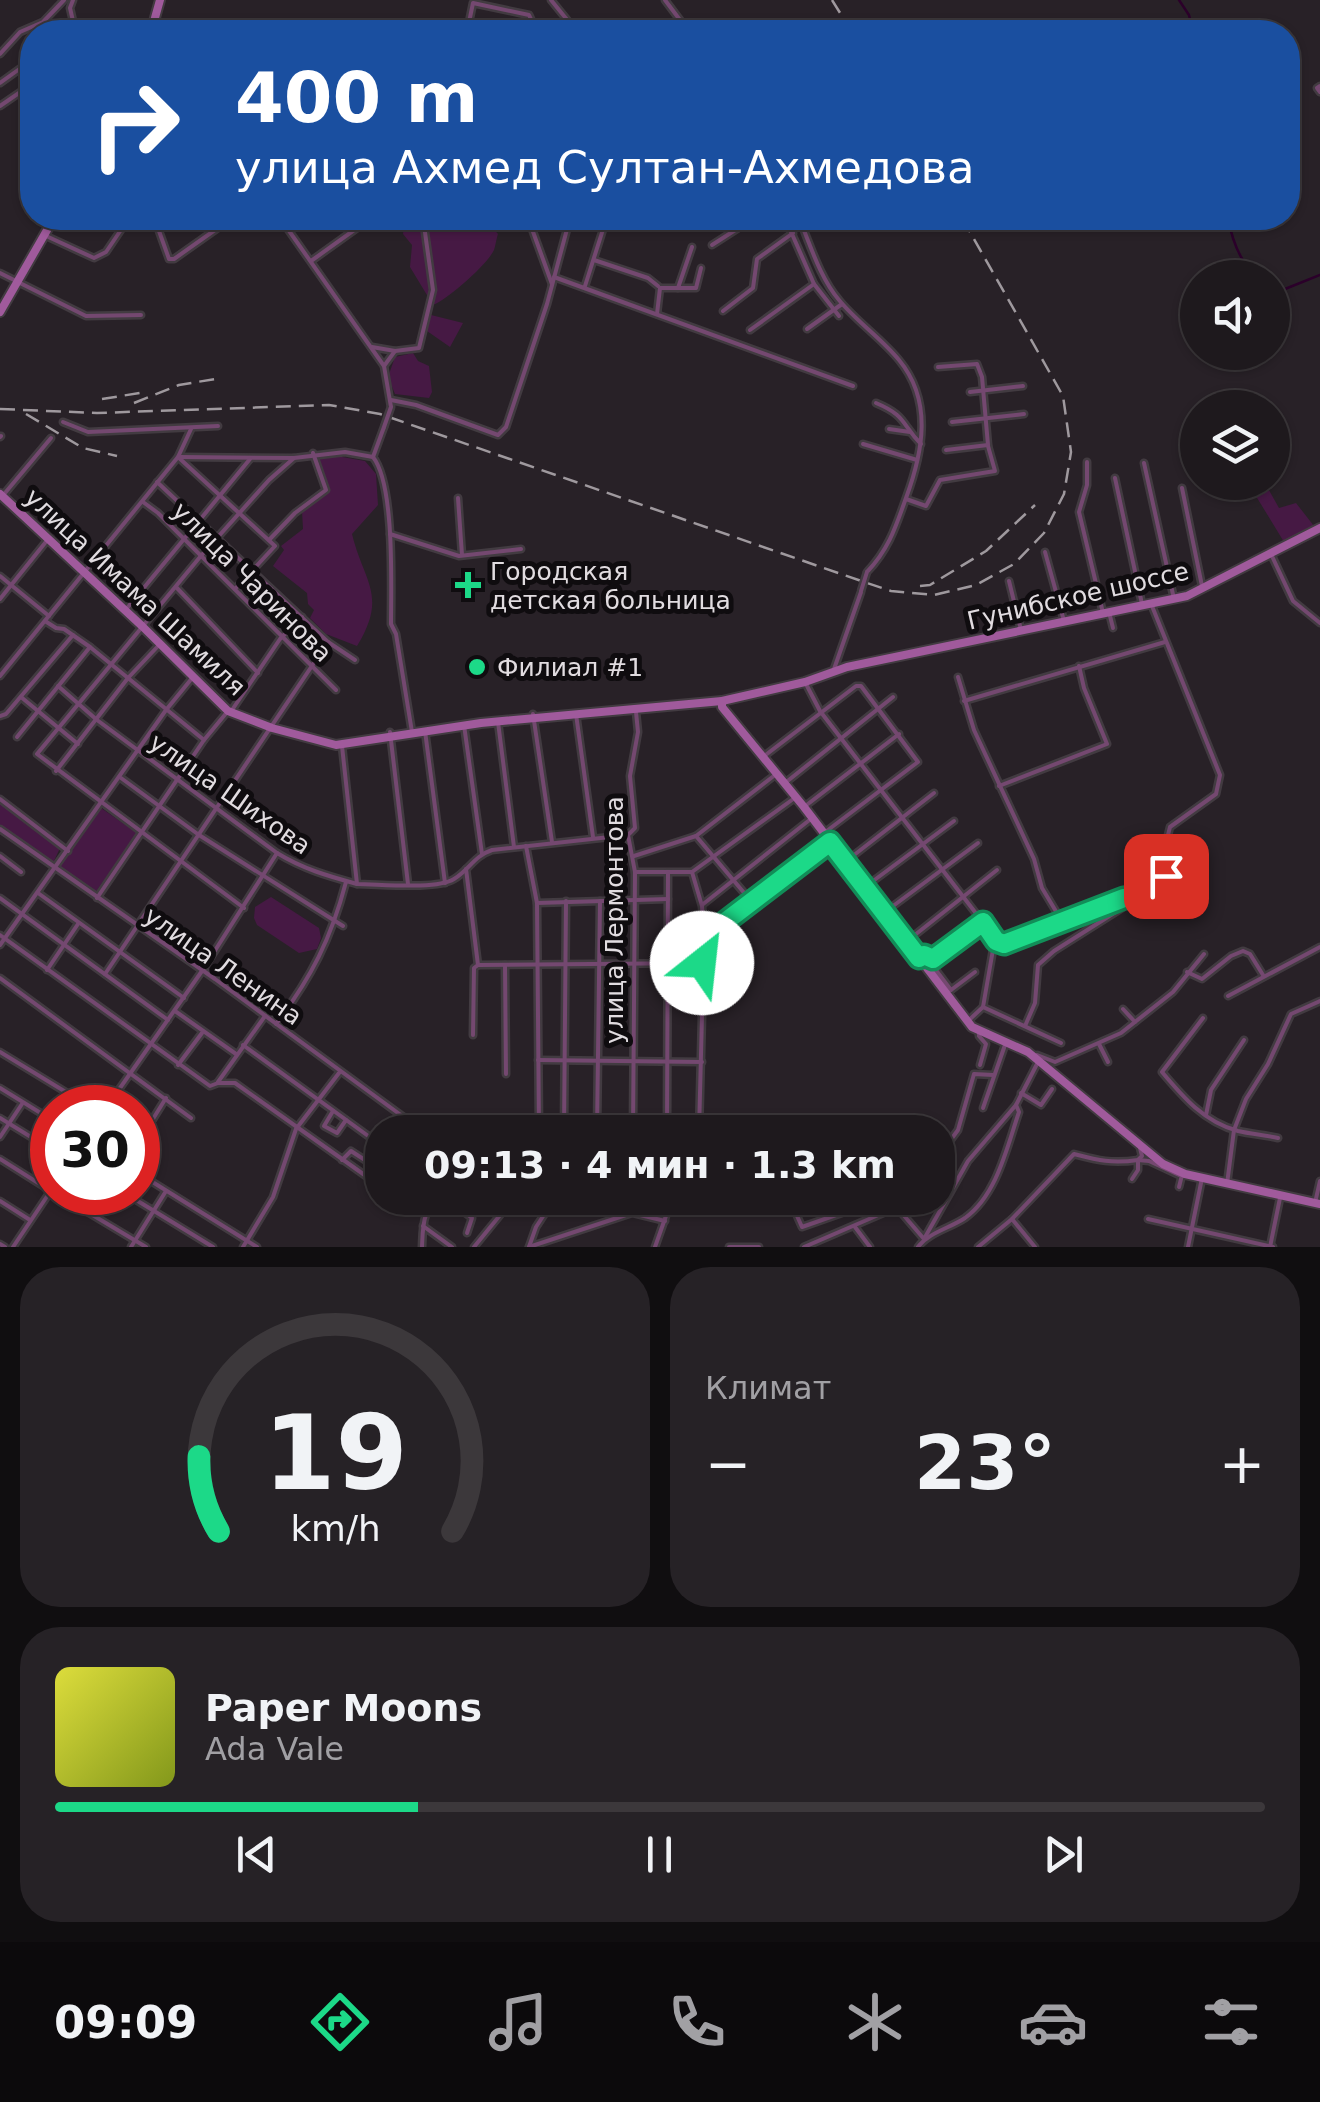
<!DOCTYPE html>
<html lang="ru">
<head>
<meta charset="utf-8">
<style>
	body { margin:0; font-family:"DejaVu Sans",sans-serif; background:#262226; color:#f1f3f6; height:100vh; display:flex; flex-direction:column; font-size:38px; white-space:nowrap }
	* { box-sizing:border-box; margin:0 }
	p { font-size:32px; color:#a1a0a4 }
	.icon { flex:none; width:55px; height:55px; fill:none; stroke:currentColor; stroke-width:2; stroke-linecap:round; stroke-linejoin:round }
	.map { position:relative; height:1247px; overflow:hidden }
	.panel { display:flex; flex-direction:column; gap:20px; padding:20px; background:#100e10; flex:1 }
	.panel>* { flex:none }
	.banner { position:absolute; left:20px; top:20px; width:1280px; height:210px; border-radius:40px; box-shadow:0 2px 8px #0004,0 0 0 2px #3c383b; background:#1a4fa0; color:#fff; overflow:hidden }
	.fabs { position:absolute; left:1180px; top:260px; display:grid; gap:20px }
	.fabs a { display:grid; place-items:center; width:110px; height:110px; border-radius:50%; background:#1e191d; box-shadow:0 2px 8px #0004,0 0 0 2px #3c383b; font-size:50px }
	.speed { position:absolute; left:30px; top:1085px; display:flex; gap:20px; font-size:50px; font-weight:700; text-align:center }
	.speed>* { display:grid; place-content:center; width:130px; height:130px; border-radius:50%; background:#1e191d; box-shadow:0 2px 8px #0004,0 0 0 2px #3c383b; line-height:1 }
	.speed .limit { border:15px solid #d22; background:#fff; color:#111 }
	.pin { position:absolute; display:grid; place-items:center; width:85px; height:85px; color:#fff; margin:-42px; border-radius:20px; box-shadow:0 5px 15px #0006 }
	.me { position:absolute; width:110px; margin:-55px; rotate:29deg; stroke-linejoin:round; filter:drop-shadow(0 0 8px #0008) }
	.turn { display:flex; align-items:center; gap:35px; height:210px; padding:0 50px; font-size:45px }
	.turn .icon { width:130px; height:130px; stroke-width:2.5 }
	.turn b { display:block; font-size:70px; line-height:85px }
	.big { font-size:75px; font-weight:800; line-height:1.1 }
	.panel .card { flex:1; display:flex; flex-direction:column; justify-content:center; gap:15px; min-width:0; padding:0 35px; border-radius:40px; background:#262226 }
	.panel .dial { align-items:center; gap:0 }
	.dial svg { height:260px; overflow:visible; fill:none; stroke:#3c383b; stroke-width:7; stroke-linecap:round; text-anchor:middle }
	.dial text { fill:#f1f3f6; stroke:none }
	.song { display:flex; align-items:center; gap:30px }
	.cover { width:120px; height:120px; border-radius:15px; background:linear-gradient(135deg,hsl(60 70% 55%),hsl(70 70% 35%)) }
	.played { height:10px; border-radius:5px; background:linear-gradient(90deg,#1cd988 30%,#3c383b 30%) }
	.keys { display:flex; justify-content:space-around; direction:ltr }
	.heat { display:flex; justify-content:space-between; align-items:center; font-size:55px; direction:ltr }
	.panel .tiles { flex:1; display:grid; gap:20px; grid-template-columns:1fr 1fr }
	.card:last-child { grid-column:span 2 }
	.trip { position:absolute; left:365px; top:1115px; width:590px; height:100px; border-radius:40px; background:#1e191d; box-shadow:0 2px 8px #0004,0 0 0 2px #3c383b; font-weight:800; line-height:100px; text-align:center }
	.dock { display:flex; height:160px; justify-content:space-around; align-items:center; background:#0c0a0c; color:#a1a0a4 }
	.dock .icon { width:70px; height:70px }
	.dock .on { color:#1cd988 }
	.dock b { font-size:45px; color:#f1f3f6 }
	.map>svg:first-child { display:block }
	.green { fill:#461944 }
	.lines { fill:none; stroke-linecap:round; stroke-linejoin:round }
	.stream { stroke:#2b002a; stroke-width:2.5 }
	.street-casing { stroke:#423b41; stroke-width:9 }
	.secondary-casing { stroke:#423b41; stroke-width:12 }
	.street { stroke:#744870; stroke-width:4 }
	.secondary { stroke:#a05a9c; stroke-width:8 }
	.rail { stroke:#9f999e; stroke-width:2.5; stroke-dasharray:15 8; stroke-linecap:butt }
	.street-bridge-casing { stroke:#423b41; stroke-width:9; stroke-linecap:butt }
	.street-bridge { stroke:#744870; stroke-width:4 }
	.route-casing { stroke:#128d58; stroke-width:25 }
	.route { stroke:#1cd988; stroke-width:18 }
	.poi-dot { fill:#1cd988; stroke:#0f0c0f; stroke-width:4 }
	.labels { text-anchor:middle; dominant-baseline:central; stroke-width:10; stroke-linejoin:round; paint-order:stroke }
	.poi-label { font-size:25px; fill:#e1dce0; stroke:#0f0c0f; text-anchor:start }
	.street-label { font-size:25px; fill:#e1dce0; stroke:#0f0c0f }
</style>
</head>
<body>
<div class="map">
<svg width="1320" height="1247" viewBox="0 0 1320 1247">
	<rect width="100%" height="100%" fill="#282127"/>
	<g class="green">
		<path d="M419 218H484L498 234C497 236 495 248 494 250 487 265 448 299 433 305L410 267 412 245 403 234 404 225Z"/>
		<path d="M431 315 463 323 450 347 427 331Z"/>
		<path d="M413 353 418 361 429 366 432 392 429 398 395 394 388 377 395 357Z"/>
		<path d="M331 455 365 461 376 474 378 505 352 534C364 583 388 595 357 646L326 634 310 618 314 610 308 604 307 593 273 566 284 550 281 546 303 529 302 511 330 489 318 457Z"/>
		<path d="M1248 483H1265L1279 508 1296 503 1314 526 1284 542Z"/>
		<path d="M0 802 60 848 53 863 0 825Z"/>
		<path d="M101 808 137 833 95 893 59 868Z"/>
		<path d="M271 897 319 928 321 938 317 949 299 953 257 925 254 918 255 907Z"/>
	</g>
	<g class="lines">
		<g class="stream">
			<path d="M1179 0 1189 15 1193 32"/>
			<path d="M1228 218C1232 240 1240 262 1257 278"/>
			<path d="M1272 288 1285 289 1320 275"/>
		</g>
		<defs>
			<g id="street">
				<path d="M551 0 577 32"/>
				<path d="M665 0 689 32"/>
				<path d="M72 32 75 30 70 8 73 0"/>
				<path d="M221 32 251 28 258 32"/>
				<path d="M467 32 473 3 529 15 537 32"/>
				<path d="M0 54 20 32 43 22 64 0"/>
				<path d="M0 83 32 60"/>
				<path d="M1320 86 1317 88 1320 92"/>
				<path d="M0 106 32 84"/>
				<path d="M171 218 159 231 169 259H174L232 218"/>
				<path d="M280 218 384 366 391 407"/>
				<path d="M528 218 552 284"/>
				<path d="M785 218 814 284 839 316"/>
				<path d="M799 218C810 244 820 278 839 300 857 322 881 338 899 360 933 401 923 452 906 498 896 526 889 549 867 572"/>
				<path d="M44 235 94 258 106 252 129 218"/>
				<path d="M712 245 754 218"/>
				<path d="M594 260 648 278 658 286"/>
				<path d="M311 261 371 218"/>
				<path d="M0 273 86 316 141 315"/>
				<path d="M554 277 853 386"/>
				<path d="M585 286 606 220"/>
				<path d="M678 288 692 247"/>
				<path d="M723 311 753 288 757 259 793 233"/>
				<path d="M657 314 660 288H696L701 268"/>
				<path d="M807 329 842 304"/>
				<path d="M750 330 814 284"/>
				<path d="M372 347 395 351 419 348 433 290 423 218"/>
				<path d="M384 366 395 351"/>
				<path d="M938 367 977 364 982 377 988 445 946 450"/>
				<path d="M970 392 1023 386"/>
				<path d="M391 400 416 405 498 435 506 427 547 304 570 218"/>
				<path d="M876 403C907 416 901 424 921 444"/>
				<path d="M63 422 88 432 218 426"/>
				<path d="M952 422 1024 414"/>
				<path d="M889 429 910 432"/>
				<path d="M0 437 1 436"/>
				<path d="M863 444 917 460"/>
				<path d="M178 457 275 546 235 589"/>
				<path d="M179 457 294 458 345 452 373 457"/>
				<path d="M373 457C395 485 391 587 391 624L396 634 412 732"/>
				<path d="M373 457 384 427"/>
				<path d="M1087 462V485L1079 512 1103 613"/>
				<path d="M1144 463 1174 599"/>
				<path d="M1115 478 1142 604"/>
				<path d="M157 482 328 642 355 660"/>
				<path d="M1182 488 1202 586"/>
				<path d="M5 493 51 438"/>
				<path d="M458 498 462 555"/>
				<path d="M906 499 926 506 940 480 995 471 988 446"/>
				<path d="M143 502 158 513 336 690"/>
				<path d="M390 534 459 556 521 549"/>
				<path d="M269 540 295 513 326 490 313 453"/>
				<path d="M1045 552 1064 621"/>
				<path d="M1271 554 1293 601 1320 623"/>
				<path d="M0 576 49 616"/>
				<path d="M1009 581 1021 630"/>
				<path d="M176 587 258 673"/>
				<path d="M0 599 49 538"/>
				<path d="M128 607 250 459"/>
				<path d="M1109 612 1113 628"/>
				<path d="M45 621 56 628 64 629 90 647 204 740"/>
				<path d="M833 672 861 592"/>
				<path d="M0 676 178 457 191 429"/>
				<path d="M958 677 974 730 1034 859 1042 888 1063 923"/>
				<path d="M805 682 820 711 995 938 983 1007"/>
				<path d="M58 686 97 720 277 853C303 869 328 876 357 884 380 884 436 890 454 879 469 870 474 856 492 850L628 835"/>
				<path d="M21 697 78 744"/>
				<path d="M964 701 1165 642"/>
				<path d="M232 710 280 639 302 617"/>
				<path d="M533 714 552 842"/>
				<path d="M576 714 593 837"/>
				<path d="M0 716 6 714 73 635"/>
				<path d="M498 722 514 847"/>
				<path d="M464 725 482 854"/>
				<path d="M425 731 445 883"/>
				<path d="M390 732 408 884"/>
				<path d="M17 737 90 647"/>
				<path d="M342 746 357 884"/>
				<path d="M763 757 856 686H861L918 762 824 833"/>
				<path d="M56 771 128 678 160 644"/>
				<path d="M121 778 199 835 343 926"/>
				<path d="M785 783 893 697"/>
				<path d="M999 786 1107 744 1084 688 1079 666"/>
				<path d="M0 799 68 851"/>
				<path d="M804 807 899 734"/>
				<path d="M0 829 215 979 424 1132"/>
				<path d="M696 836 751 901"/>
				<path d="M526 846 537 903 539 1130"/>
				<path d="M0 856 21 872"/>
				<path d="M634 856 696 836 775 775"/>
				<path d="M845 862 934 793"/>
				<path d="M466 869 478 965 474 968 473 1035"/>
				<path d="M635 872H692L796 797"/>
				<path d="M692 872 702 906 704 938 699 1132"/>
				<path d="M870 885 924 955"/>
				<path d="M865 887 954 821"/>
				<path d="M38 893 184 998"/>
				<path d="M0 898 168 1020"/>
				<path d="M97 898 204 740 228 711"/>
				<path d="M537 903 668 899"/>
				<path d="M702 905 812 818"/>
				<path d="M244 908 37 754 200 557 269 480 294 458"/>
				<path d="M889 909 978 843"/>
				<path d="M0 935 210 1086 218 1083H235L373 1181 382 1176"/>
				<path d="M704 938 830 841"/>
				<path d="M911 938 997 870"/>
				<path d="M996 941 1009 943 1137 896"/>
				<path d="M0 945 166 710 193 677"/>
				<path d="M925 956 935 958 983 923"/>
				<path d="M933 959 932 965 951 990"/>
				<path d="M478 965 702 963"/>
				<path d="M505 965 506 1074"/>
				<path d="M47 970 78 924"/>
				<path d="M1187 972 1202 979 1231 956 1243 951 1250 954 1263 975"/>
				<path d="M105 974 328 642"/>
				<path d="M0 978 191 1118"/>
				<path d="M951 990 975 972"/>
				<path d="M1228 996 1320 947"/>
				<path d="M1123 1009 1135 1022"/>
				<path d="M175 1011 236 1054"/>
				<path d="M1203 1018 1162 1072C1183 1097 1204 1122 1238 1131 1251 1134 1265 1135 1278 1138"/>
				<path d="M968 1021 983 1007 1061 1043"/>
				<path d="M276 1024C311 978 331 939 346 882"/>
				<path d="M1025 1026 1035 1003 1038 965 1054 951 1157 886 1166 876 1174 856 1168 835 1170 827 1216 794 1220 775 1152 606"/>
				<path d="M979 1031V1036L986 1044 980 1065"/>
				<path d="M1099 1044 1108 1062"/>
				<path d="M243 1045 382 1146"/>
				<path d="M0 1052 92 1108"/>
				<path d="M1037 1055 1055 1062 1121 1033 1173 992 1204 954"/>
				<path d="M538 1060 702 1062"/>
				<path d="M178 1065 202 1033"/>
				<path d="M218 1082 265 1016"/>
				<path d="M0 1088 52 1120"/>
				<path d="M1021 1093 1041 1105 1052 1089"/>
				<path d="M106 1108 202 971 277 853"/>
				<path d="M983 1108 1005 1045"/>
				<path d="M333 1111 324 1126 337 1133 346 1120"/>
				<path d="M1206 1115 1211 1090 1244 1040"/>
				<path d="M0 1118 52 1150"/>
				<path d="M477 1132 480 1129H700"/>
				<path d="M564 1132 566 901"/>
				<path d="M597 1132 600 901"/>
				<path d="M633 1132 635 872 628 835 635 828 630 776 638 732 636 712"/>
				<path d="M667 1132 668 873"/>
				<path d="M138 1136 151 1144"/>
				<path d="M0 1137 22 1104"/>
				<path d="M138 1143 166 1098"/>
				<path d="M938 1157 958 1130 974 1074 993 1075"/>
				<path d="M0 1159 51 1191"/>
				<path d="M342 1160 351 1151 382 1171"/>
				<path d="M138 1173 257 1247"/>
				<path d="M1132 1179 1138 1170V1160L1149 1161 1179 1175"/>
				<path d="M1227 1184 1234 1130 1246 1099 1268 1064 1291 1014 1320 1001"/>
				<path d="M1179 1187 1182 1175"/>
				<path d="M54 1192 146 1247"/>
				<path d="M123 1192 213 1247"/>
				<path d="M445 1198 472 1218 467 1233"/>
				<path d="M514 1198 523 1204 537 1198"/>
				<path d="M733 1198 738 1200 757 1198"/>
				<path d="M789 1198 802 1227 856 1208"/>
				<path d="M0 1201 30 1220"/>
				<path d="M793 1203 804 1198"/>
				<path d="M1315 1203 1320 1181"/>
				<path d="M894 1204 924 1239 968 1161 1016 1105"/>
				<path d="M92 1213 107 1192"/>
				<path d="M1012 1219 1035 1247"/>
				<path d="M1148 1219 1273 1247"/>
				<path d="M423 1226 452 1247"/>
				<path d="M855 1227 870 1247"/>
				<path d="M0 1244 5 1247"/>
				<path d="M13 1247 52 1189"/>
				<path d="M131 1247 166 1191"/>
				<path d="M243 1247 273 1197 296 1129 339 1073"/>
				<path d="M422 1247C423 1224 422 1206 445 1198"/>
				<path d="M474 1247 501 1214 497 1203 498 1198"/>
				<path d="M529 1247 632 1213 665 1221"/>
				<path d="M529 1247 536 1227 555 1198"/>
				<path d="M655 1247 667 1213"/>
				<path d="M729 1247H759"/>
				<path d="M804 1247 883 1213 900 1198"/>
				<path d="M918 1247C928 1233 950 1228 965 1218 997 1195 1007 1147 1019 1112L1016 1105 1037 1064"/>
				<path d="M978 1247 1012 1219 1074 1154C1097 1160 1111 1164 1138 1160L1142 1156 1140 1148"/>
				<path d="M1188 1247 1202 1178"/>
				<path d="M1270 1247 1280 1198"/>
			</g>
			<g id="secondary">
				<path d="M151 32 160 0"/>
				<path d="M0 312 54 218"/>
				<path d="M0 494 142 626 228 711 272 728 336 745 481 723 722 701 805 682 847 667 1187 596 1320 528"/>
				<path d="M722 701V707L804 807 972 1027 1028 1052 1163 1164 1185 1174 1320 1204"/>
			</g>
		</defs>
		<use href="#street" class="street-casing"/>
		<use href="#secondary" class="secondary-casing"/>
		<use href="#street" class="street"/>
		<use href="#secondary" class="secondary"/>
		<g class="rail">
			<path d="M832 0 852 32"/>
			<path d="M102 399 146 392"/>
			<path d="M134 403 179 385 215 379"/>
			<path d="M0 409 97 413 329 405 380 414 867 583 891 591 934 595 976 585 1014 564 1044 533 1064 494 1071 452 1063 396 962 218"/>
			<path d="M26 414 83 448 117 456"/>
			<path d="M920 586 930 585 986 551 1035 505"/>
		</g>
		<defs>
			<g id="street-bridge">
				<path d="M384 427 391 407"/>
				<path d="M861 591 867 572"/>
			</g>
		</defs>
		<use href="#street-bridge" class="street-bridge-casing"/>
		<use href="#street-bridge" class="street-bridge"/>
	</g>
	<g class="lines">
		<defs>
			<path id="route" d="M702 963 704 938 830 842 919 958 924 955 933 959 983 922 996 941 1004 944 1124 898 1141 896 1166 876"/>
		</defs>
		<use href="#route" class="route-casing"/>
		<use href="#route" class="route"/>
	</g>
	<g class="poi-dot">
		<path d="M463 570h10v10h10v10h-10v10h-10v-10h-10v-10h10z"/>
		<circle cx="477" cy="667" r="10"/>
	</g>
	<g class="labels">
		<g class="poi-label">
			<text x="490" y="571">Городская<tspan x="490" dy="29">детская больница</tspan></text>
			<text x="497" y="667">Филиал #1</text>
		</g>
		<g class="street-label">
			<text transform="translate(252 582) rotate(45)">улица Чаринова</text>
			<text transform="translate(135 592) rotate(43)">улица Имама Шамиля</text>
			<text transform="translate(1078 596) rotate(-13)">Гунибское шоссе</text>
			<text transform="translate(230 794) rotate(35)">улица Шихова</text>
			<text transform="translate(614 920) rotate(-90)">улица Лермонтова</text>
			<text transform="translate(223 966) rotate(35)">улица Ленина</text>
		</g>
	</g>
</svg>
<div class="fabs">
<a><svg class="icon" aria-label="sound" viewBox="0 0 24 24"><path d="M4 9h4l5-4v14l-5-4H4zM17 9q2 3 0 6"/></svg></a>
<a><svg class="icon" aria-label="layers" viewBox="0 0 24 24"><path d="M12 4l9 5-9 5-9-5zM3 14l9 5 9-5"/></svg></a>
</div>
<div class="speed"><div class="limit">30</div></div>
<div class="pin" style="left:1166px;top:876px;background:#d93025"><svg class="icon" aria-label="arrive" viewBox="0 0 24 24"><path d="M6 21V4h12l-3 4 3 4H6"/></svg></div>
<svg class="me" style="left:702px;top:963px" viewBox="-20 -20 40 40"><circle r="19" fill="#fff"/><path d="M0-13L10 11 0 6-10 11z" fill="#1cd988"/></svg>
<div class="trip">09:13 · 4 мин · 1.3 km</div>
<div class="banner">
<div class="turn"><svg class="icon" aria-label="right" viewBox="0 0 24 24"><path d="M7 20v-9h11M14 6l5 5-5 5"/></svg><div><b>400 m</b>улица Ахмед Султан-Ахмедова</div></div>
</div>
</div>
<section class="panel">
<div class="tiles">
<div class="card dial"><svg viewBox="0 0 100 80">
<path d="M14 69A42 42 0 1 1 86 69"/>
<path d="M14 69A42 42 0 0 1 8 46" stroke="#1cd988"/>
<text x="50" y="56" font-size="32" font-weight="700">19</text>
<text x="50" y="72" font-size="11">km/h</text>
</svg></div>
<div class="card"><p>Климат</p>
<div class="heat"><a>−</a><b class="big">23°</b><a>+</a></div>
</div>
<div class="card">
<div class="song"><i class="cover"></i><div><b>Paper Moons</b><p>Ada Vale</p></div></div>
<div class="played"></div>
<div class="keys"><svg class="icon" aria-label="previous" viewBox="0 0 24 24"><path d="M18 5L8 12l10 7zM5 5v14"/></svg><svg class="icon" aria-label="pause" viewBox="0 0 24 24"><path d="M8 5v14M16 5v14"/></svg><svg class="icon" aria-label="next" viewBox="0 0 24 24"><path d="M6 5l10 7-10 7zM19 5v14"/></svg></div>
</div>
</div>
</section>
<nav class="dock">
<b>09:09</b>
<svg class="icon on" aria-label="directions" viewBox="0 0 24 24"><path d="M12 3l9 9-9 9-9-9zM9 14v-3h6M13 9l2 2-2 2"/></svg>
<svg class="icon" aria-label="music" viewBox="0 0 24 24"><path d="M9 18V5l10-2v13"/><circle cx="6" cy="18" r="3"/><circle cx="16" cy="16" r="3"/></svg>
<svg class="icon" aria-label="phone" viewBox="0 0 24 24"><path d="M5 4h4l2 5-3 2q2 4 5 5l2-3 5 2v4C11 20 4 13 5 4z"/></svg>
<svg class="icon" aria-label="climate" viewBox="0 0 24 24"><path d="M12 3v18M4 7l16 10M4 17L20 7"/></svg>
<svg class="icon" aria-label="car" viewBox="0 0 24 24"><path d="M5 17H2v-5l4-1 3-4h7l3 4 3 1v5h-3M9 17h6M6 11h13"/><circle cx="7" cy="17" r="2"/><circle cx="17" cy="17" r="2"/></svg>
<svg class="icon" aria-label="filters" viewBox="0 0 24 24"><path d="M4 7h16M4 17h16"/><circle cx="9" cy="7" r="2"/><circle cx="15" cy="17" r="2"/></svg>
</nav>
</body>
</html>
